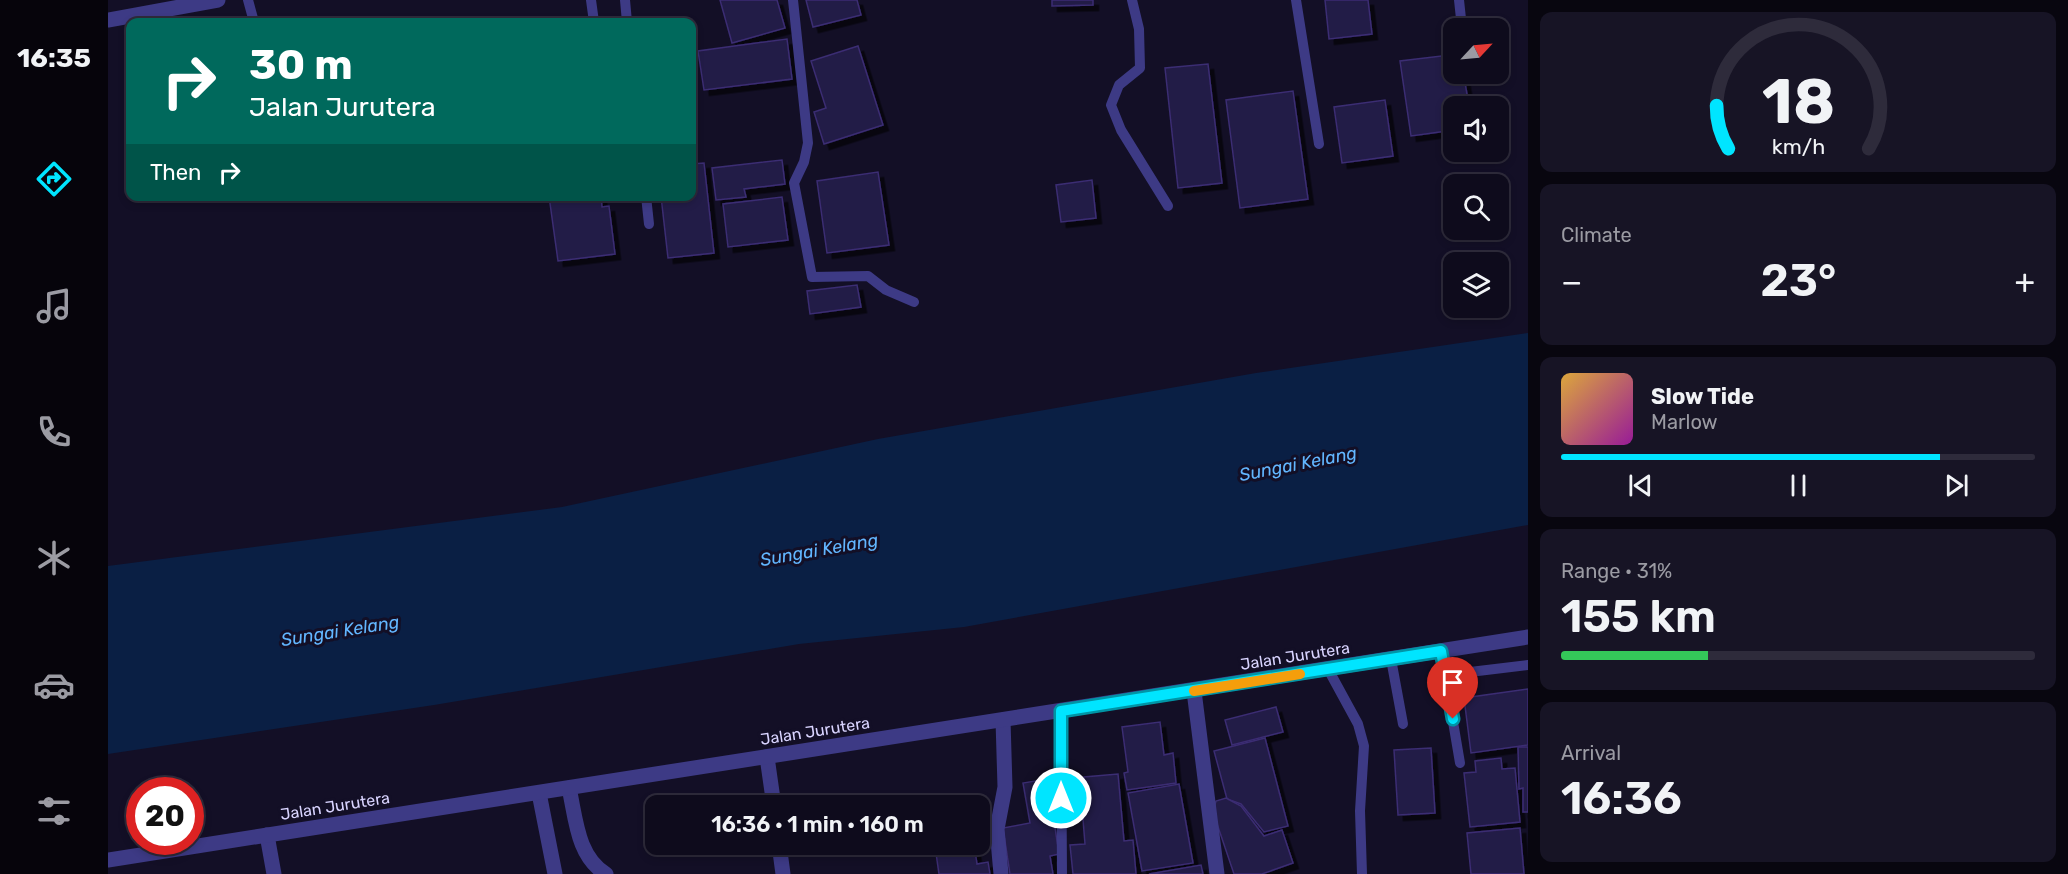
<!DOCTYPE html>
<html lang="en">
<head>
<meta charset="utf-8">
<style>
	body { margin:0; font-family:Rubik,sans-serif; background:#171425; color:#f1f3f6; height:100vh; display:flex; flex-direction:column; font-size:22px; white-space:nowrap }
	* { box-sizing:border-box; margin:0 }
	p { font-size:20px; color:#9b9ba3 }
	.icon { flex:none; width:33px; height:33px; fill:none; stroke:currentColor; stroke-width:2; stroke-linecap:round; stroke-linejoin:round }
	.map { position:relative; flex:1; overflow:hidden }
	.side { display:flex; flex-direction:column; gap:12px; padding:12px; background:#08060f; width:540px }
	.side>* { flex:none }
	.guide { position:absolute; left:18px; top:18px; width:570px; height:183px; border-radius:12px; box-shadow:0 3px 9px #0003,0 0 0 2px #2e2b3b; background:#00695c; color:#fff; overflow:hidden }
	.needle { width:39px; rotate:64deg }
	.controls { position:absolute; left:1335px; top:18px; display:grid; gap:12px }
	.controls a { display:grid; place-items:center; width:66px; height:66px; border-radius:12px; background:#0e0b1c; box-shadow:0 3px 9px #0003,0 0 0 2px #2e2b3b; font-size:30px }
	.speed { position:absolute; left:18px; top:777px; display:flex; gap:12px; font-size:30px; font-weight:700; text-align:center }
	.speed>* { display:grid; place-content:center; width:78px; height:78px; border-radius:50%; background:#0e0b1c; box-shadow:0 3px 9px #0003,0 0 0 2px #2e2b3b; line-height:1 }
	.speed .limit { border:9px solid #d22; background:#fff; color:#111 }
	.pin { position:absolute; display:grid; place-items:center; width:51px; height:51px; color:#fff; margin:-62px -26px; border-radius:50% 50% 50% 0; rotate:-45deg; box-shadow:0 0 6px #0007 }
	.pin .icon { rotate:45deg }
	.me { position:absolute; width:66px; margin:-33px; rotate:0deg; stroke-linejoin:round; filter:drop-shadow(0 0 4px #0008) }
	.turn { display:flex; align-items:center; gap:21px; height:126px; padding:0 24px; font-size:27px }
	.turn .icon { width:78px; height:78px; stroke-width:2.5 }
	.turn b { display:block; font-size:42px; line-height:51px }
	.then { display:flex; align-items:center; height:57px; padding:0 24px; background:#0003; gap:12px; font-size:22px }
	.big { font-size:45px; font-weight:600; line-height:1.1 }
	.side .widget { flex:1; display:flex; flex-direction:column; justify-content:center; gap:9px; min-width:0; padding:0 21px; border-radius:12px; background:#171425 }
	.side .dial { align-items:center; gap:0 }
	.dial svg { height:156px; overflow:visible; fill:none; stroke:#2e2b3b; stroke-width:7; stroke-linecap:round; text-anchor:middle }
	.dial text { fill:#f1f3f6; stroke:none }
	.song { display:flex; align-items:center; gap:18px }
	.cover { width:72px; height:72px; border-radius:9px; background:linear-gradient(135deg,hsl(40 70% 55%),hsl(300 70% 35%)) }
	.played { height:6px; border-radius:3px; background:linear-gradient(90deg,#00e5ff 80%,#2e2b3b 80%) }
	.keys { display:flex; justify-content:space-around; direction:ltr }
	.heat { display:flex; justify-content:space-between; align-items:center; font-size:33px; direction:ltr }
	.charge { height:9px; border-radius:4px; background:linear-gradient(90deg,#34c759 31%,#2e2b3b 0) }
	.trip { position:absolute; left:537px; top:795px; width:345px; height:60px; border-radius:12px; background:#0e0b1c; box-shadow:0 3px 9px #0003,0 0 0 2px #2e2b3b; font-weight:600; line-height:60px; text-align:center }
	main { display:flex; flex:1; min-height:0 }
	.dock { display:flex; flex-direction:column; width:108px; justify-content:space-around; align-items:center; background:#06040b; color:#9b9ba3 }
	.dock .icon { width:42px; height:42px }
	.dock .selected { color:#00e5ff }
	.dock b { font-size:27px; color:#f1f3f6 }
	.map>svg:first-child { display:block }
	.water { fill:#0a1f44 }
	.building { fill:#241b47; stroke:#3b2d73; stroke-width:1.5; filter:url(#shadow) }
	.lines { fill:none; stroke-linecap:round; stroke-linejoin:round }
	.service { stroke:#3d3a85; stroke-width:10 }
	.minor { stroke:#3d3a85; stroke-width:15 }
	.tertiary { stroke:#3d3a85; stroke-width:15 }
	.route-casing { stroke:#0095a6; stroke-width:15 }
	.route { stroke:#00e5ff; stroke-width:10 }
	.slow { stroke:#f59e0b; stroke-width:10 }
	.labels { text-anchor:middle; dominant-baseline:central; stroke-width:6; stroke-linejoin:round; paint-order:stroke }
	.street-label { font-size:16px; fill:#d9d4ff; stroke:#130f26 }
	.water-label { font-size:18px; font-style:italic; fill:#62b6ff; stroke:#130f26 }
</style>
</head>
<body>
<main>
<nav class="dock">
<b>16:35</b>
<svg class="icon selected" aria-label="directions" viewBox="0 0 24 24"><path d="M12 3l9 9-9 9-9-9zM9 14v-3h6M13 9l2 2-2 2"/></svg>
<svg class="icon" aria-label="music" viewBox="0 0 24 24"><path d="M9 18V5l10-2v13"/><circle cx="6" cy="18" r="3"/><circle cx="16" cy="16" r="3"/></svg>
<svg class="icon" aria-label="phone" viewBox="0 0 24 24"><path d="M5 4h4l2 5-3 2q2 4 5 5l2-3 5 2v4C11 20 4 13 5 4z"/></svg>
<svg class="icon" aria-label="climate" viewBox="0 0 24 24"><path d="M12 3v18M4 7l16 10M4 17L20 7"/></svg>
<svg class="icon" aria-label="car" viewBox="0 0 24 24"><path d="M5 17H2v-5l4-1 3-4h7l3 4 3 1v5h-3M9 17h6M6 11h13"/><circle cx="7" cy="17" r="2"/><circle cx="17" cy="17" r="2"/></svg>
<svg class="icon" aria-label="filters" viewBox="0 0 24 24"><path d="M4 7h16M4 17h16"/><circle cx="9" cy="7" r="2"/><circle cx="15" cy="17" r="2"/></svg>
</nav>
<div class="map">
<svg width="1420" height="874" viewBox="0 0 1420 874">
	<defs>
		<filter id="shadow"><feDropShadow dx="5.5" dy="5.5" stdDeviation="0" flood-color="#0009"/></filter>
	</defs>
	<rect width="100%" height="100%" fill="#130f26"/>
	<path class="water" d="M1420 333V525L856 627 691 644 326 705 0 754V566L454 507 770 439 1148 373Z"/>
	<g class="building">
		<path d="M612 0H669L677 28 624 43Z"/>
		<path d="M698 0H749L753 15 705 27Z"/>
		<path d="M944 0H985V5L944 6Z"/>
		<path d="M1217 0H1260L1264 34 1221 39Z"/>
		<path d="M679 39 684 79 596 90 590 51Z"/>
		<path d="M750 46 775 125 716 144 706 112 718 108 703 61Z"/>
		<path d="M1342 55 1345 78 1356 77 1360 100 1348 102 1349 106H1346V130L1303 136 1292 61Z"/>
		<path d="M1100 64 1114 183 1070 188 1057 68Z"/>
		<path d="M1185 91 1200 199 1132 208 1118 100Z"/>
		<path d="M1277 100 1285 156 1234 163 1226 107Z"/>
		<path d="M674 160 677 184 636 189 638 197 608 200 604 168Z"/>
		<path d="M596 163 606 253 560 258 553 196H584V164Z"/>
		<path d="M770 172 781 245 719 253 709 181Z"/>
		<path d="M984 180 988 218 953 222 948 185Z"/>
		<path d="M441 196H493L494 207 501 206 507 254 450 261Z"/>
		<path d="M674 197 680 240 620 247 615 204Z"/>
		<path d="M749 285 753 307 702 314 699 291Z"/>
		<path d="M1420 689V745L1363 753 1356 698Z"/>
		<path d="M1168 707 1175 732 1124 745 1117 720Z"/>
		<path d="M1052 722 1056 755 1065 753 1068 783 1019 790 1016 773 1020 772 1014 727Z"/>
		<path d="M1157 738 1180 826 1156 832 1133 804 1119 799 1106 751Z"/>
		<path d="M1410 747H1420V812H1415V788L1411 789Z"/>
		<path d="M1323 748 1327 813 1290 815 1286 750Z"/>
		<path d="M1393 758 1394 769 1407 768 1412 822 1362 827 1356 773 1368 772 1367 761Z"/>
		<path d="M1010 774 1016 841 1025 840 1028 874H965L962 845 977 844 974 807 978 806 976 777Z"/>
		<path d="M945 778 952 820 946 821 951 854 942 856 945 874H902L895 828 922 823 915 783Z"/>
		<path d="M1071 784 1085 863 1034 871 1020 793Z"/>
		<path d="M1118 798 1133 806 1156 836 1174 830 1185 863 1154 874H1126L1105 812 1108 801Z"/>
		<path d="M1412 828 1416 874H1363L1359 833Z"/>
		<path d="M837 844H866L869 864 880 862 882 874H831L827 846Z"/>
		<path d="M1093 865 1095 874H1041Z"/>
	</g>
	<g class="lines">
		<g class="service">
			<path d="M140 0 146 22"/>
			<path d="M483 0 486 22"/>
			<path d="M517 0 519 22"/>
			<path d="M685 0 700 143 696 162 686 183 704 277 760 276 778 290 806 302"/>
			<path d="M1024 0 1031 29 1032 68 1011 85 1003 105 1013 130 1060 206"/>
			<path d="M1188 0 1211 144"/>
			<path d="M1351 0 1354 28"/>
			<path d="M538 196 541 224"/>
			<path d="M1333 651 1352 763"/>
			<path d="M1283 659 1295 724"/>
			<path d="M1220 669 1250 724 1256 746 1252 811 1254 874"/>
			<path d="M1337 675 1420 665"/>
			<path d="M953 711 954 874"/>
		</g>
		<g class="minor">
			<path d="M1086 691 1109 874"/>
			<path d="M659 757 666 806"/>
			<path d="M461 788C468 819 469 856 498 874"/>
			<path d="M431 793 447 874"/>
			<path d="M159 835 166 874"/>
			<path d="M671 844 675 874"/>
			<path d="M893 874 889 829 897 787 895 720"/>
		</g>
		<g class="tertiary">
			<path d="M0 20 110 0"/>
			<path d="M0 860 1420 637"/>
		</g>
	</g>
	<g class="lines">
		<defs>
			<path id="route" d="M953 798V711L1333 651 1345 719"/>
		</defs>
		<use href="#route" class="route-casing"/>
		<use href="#route" class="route"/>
		<path class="slow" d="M1086 691 1192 674"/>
	</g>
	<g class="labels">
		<g class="street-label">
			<text transform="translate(1187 656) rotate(-9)">Jalan Jurutera</text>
			<text transform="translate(707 731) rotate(-9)">Jalan Jurutera</text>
			<text transform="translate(227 806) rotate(-9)">Jalan Jurutera</text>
		</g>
		<g class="water-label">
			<text transform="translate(1190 464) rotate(-11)">Sungai Kelang</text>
			<text transform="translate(711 550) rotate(-10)">Sungai Kelang</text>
			<text transform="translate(232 631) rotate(-9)">Sungai Kelang</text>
		</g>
	</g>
</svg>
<div class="controls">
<a><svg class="needle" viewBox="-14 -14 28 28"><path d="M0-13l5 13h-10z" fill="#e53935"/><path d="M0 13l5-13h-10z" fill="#9b9ba3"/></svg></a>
<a><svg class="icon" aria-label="sound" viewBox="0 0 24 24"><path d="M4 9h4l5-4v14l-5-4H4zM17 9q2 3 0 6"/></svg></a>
<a><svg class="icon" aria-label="search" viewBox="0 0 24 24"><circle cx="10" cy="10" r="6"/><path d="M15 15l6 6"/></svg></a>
<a><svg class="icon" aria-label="layers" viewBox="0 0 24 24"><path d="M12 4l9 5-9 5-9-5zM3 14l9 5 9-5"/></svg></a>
</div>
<div class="speed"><div class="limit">20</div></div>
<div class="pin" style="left:1345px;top:719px;background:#d93025"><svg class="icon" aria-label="arrive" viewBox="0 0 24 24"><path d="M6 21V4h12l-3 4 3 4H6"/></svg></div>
<svg class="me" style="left:953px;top:798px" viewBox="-20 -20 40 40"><circle r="17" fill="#00e5ff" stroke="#fff" stroke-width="3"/><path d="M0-11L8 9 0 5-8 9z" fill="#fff"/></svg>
<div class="trip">16:36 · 1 min · 160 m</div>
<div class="guide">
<div class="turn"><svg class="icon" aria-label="right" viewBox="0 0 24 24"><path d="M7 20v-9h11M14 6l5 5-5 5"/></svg><div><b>30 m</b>Jalan Jurutera</div></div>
<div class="then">Then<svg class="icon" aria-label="right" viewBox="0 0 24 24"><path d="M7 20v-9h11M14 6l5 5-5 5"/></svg></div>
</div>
</div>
<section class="side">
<div class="widget dial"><svg viewBox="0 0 100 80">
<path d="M14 69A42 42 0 1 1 86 69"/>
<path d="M14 69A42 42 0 0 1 8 47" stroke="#00e5ff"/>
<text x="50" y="56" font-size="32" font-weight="700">18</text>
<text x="50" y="72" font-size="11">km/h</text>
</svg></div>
<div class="widget"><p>Climate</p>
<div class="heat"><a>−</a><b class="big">23°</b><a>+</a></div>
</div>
<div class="widget">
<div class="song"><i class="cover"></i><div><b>Slow Tide</b><p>Marlow</p></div></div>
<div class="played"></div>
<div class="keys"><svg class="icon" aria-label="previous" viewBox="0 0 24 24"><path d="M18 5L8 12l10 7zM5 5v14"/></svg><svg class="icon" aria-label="pause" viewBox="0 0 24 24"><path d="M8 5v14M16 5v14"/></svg><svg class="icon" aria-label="next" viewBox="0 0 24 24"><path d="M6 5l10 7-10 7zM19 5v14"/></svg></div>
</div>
<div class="widget"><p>Range · 31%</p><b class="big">155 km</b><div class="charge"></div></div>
<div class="widget"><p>Arrival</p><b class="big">16:36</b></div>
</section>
</main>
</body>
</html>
